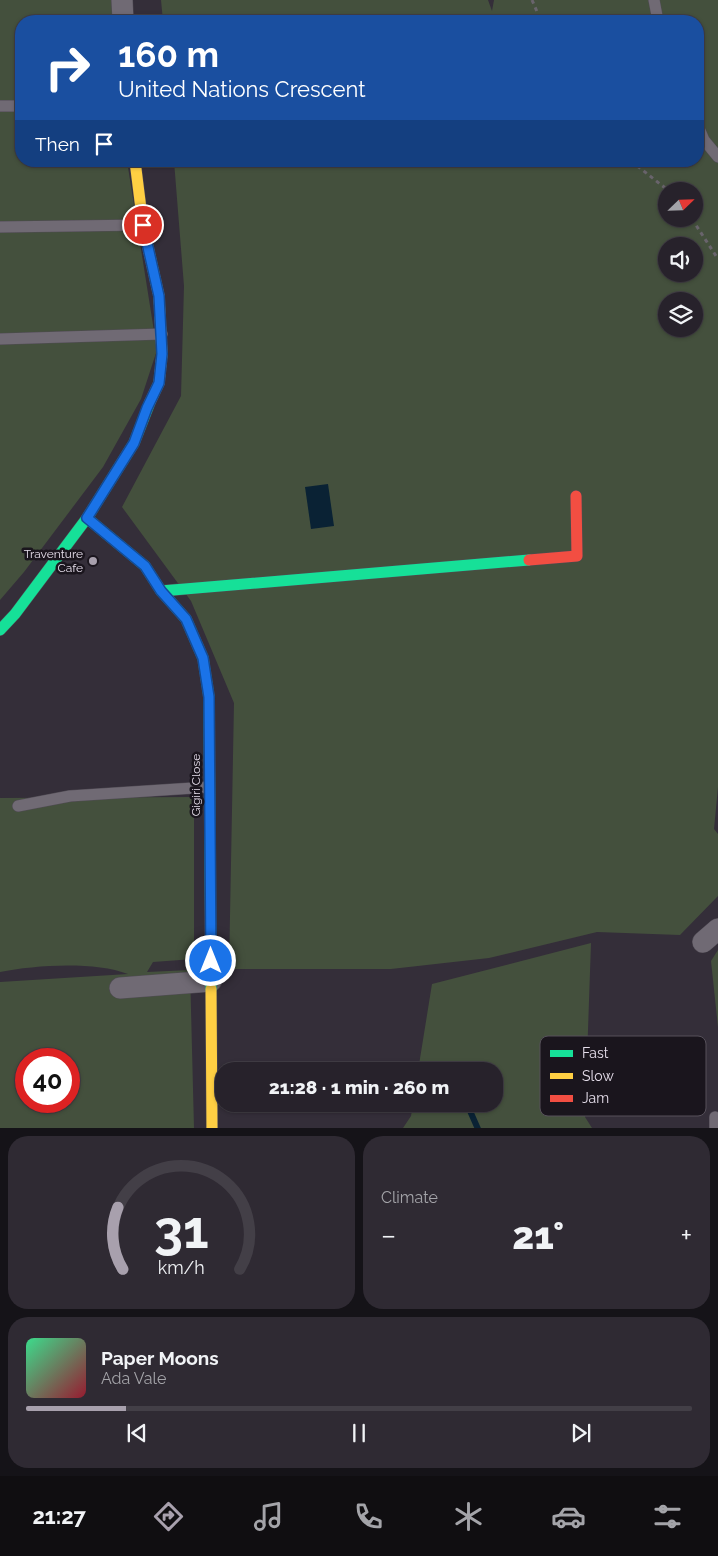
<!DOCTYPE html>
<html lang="en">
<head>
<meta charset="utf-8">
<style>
	body { margin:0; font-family:Raleway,sans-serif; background:#2f2a33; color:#f1f3f6; height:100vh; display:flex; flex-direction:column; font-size:19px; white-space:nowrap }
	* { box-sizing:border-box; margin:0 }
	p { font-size:16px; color:#a4a4a9 }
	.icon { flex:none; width:28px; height:28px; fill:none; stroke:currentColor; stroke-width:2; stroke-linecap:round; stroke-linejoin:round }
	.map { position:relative; height:1128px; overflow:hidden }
	.side { display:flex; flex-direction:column; gap:8px; padding:8px; background:#151318; flex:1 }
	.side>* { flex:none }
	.hud { position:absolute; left:15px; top:15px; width:689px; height:152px; border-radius:20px; box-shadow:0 1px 4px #0004,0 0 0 1px #433f47; background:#1a4fa0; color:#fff; overflow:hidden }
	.needle { width:32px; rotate:67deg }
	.tools { position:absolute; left:658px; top:182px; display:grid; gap:10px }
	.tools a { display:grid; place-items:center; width:45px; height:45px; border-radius:50%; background:#27222b; box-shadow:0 1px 4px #0004,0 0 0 1px #433f47; font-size:25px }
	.speed { position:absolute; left:15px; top:1048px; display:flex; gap:10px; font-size:25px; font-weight:700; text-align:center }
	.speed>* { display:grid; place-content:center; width:65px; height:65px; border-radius:50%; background:#27222b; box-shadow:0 1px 4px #0004,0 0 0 1px #433f47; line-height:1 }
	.speed .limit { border:8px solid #d22; background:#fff; color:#111 }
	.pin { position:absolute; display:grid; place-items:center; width:42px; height:42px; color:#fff; margin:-21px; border:2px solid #fff; border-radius:50%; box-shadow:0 1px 5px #0007 }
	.me { position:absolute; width:55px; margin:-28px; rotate:0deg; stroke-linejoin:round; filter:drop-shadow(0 0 4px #0008) }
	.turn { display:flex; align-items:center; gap:18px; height:105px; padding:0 20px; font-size:22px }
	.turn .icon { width:65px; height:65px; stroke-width:2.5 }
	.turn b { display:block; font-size:35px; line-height:42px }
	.then { display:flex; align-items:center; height:48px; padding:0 20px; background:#0003; gap:10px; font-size:19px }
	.big { font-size:38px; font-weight:800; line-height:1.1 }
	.side .card { flex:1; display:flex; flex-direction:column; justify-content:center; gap:8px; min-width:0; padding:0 18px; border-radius:20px; background:#2f2a33 }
	.side .dial { align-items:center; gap:0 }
	.dial svg { height:130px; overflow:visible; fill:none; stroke:#433f47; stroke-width:7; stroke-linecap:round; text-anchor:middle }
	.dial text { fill:#f1f3f6; stroke:none }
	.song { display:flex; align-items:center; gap:15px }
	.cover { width:60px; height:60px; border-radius:8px; background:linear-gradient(135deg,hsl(150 70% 55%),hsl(350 70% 35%)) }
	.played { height:5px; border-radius:2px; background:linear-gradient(90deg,#a8a0ad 15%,#433f47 15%) }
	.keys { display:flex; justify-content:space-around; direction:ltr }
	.heat { display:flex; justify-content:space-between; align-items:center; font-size:28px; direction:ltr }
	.side .tiles { flex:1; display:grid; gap:8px; grid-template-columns:1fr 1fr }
	.card:last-child { grid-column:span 2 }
	.trip { position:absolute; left:215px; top:1062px; width:288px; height:50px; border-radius:20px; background:#27222b; box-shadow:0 1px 4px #0004,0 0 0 1px #433f47; font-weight:800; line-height:50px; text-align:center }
	.tabs { display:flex; height:80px; justify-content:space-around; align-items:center; background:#100e11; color:#a4a4a9 }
	.tabs .icon { width:35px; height:35px }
	.tabs .current { color:#a8a0ad }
	.tabs b { font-size:22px; color:#f1f3f6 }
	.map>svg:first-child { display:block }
	.green { fill:#44503d; fill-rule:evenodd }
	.water { fill:#0a2234 }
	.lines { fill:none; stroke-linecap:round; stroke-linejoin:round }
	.stream { stroke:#0a2234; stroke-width:6 }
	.lane-casing { stroke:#504b54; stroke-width:12 }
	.street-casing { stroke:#504b54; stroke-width:22 }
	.fast-casing { stroke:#504b54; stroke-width:12 }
	.slow-casing { stroke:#504b54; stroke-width:12 }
	.jam-casing { stroke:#504b54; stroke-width:12 }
	.path { stroke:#69646c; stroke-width:3; stroke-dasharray:4 4; stroke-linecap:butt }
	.lane { stroke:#706a74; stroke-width:11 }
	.street { stroke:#706a74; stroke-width:21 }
	.fast { stroke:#16e098; stroke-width:11 }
	.slow { stroke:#ffcf43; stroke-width:11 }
	.jam { stroke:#f24e42; stroke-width:11 }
	.route-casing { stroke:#114b97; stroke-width:12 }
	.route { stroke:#1a73e8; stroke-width:9 }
	.poi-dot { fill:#a8a0ad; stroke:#1a151d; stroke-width:2 }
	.labels { text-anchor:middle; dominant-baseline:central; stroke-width:5; stroke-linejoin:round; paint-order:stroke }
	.poi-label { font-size:12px; fill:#e6deeb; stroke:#1a151d; text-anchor:end }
	.street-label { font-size:12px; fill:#e6deeb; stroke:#1a151d }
	.key { fill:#1a151d; stroke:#57515b; stroke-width:1 }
	.key-label { font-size:14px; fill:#e6deeb }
</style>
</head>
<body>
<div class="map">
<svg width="718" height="1129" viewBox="0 0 718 1129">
	<rect width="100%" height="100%" fill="#342e39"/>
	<g class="green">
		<path d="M0 0H115L116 21H21V161H127L157 350 141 399 103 467 24 572 0 600Z"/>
		<path d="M161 0H488L492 11 494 0H718V787L714 829 718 834V896L680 935 597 932 489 958 391 969H229L234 703 191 601 122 507 181 396 184 286 174 161H698V21H163ZM666 191H694V219H666ZM666 246H694V274H666ZM666 301H694V329H666Z"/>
		<path d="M194 797V959L153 962 147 972 190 970 194 1128H0V982L128 974C94 961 35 965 0 972V798ZM26 1059H69V1101H26Z"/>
		<path d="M591 943 585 1117 592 1128H403L411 1116 413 1104H494V1071H418L432 984Z"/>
		<path d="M718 950V1027L711 961Z"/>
	</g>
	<path class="water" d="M328 484 334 526 311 529 305 487Z"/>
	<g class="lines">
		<path class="stream" d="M467 1104 478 1129"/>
		<defs>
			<g id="lane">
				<path d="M654 0 658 21"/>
				<path d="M0 106H21"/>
				<path d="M698 126 704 140 718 157"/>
				<path d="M0 227 143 225"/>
				<path d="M0 339 162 334"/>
				<path d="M18 806 70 796 209 787"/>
				<path d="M715 1129V1117"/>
			</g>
			<g id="street">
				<path d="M122 0 123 21"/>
				<path d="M703 942 718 929"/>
				<path d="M120 988 211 981"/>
			</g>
			<g id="fast">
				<path d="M87 518 145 566 161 591 186 619 203 658 209 697 211 989"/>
				<path d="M161 591 529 560"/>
				<path d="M0 630 15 614 87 518 134 443 150 402"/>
			</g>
			<g id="slow">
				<path d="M135 161 143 225 159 296 162 354 159 383 150 402"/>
				<path d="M211 989 212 1129"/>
			</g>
			<path id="jam" d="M529 560 577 556 576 496"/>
		</defs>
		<use href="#lane" class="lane-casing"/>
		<use href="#street" class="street-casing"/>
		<use href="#fast" class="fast-casing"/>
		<use href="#slow" class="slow-casing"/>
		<use href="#jam" class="jam-casing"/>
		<g class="path">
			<path d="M532 0 541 21"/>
			<path d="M631 161 669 191"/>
			<path d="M692 219 718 259"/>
		</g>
		<use href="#lane" class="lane"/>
		<use href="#street" class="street"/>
		<use href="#fast" class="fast"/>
		<use href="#slow" class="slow"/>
		<use href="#jam" class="jam"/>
	</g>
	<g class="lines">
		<defs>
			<path id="route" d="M143 225 159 296 162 354 159 383 147 408 134 443 87 518 145 566 161 591 186 619 203 658 209 697 211 961"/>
		</defs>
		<use href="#route" class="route-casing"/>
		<use href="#route" class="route"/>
	</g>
	<circle class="poi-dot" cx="93" cy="561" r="5"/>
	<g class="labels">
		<g class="poi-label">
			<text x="83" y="554">Traventure<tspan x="83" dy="14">Cafe</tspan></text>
		</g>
		<g class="street-label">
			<text transform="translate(196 785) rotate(-90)">Gigiri Close</text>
		</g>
	</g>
	<rect x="540" y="1036" width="166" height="80" rx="8" class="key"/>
	<rect x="550" y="1050" width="23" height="7" fill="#16e098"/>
	<rect x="550" y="1073" width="23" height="6" fill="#ffcf43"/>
	<rect x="550" y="1095" width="23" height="7" fill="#f24e42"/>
	<g class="key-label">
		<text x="582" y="1058">Fast</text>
		<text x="582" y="1081">Slow</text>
		<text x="582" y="1103">Jam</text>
	</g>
</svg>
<div class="tools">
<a><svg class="needle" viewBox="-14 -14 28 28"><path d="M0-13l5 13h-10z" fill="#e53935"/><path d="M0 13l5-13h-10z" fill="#a4a4a9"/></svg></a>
<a><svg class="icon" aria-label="sound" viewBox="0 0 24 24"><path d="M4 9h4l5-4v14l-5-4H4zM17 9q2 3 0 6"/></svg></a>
<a><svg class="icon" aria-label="layers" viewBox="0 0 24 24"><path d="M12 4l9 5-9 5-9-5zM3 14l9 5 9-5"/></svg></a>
</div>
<div class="speed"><div class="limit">40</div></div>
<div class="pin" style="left:143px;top:225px;background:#d93025"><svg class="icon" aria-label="arrive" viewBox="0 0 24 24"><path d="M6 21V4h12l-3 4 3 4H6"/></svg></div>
<svg class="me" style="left:211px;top:961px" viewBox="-20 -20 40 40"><circle r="17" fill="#1a73e8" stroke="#fff" stroke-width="3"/><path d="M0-11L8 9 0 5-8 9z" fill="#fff"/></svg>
<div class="trip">21:28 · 1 min · 260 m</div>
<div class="hud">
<div class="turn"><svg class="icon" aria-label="right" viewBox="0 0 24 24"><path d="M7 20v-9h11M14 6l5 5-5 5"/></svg><div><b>160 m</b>United Nations Crescent</div></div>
<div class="then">Then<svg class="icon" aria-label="arrive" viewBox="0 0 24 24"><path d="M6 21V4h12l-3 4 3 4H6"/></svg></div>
</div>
</div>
<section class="side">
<div class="tiles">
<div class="card dial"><svg viewBox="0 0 100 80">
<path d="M14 69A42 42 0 1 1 86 69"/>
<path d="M14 69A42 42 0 0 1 11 31" stroke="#a8a0ad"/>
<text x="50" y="56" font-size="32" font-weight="700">31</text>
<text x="50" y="72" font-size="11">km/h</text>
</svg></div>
<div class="card"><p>Climate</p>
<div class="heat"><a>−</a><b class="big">21°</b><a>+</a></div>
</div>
<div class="card">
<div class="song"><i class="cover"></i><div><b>Paper Moons</b><p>Ada Vale</p></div></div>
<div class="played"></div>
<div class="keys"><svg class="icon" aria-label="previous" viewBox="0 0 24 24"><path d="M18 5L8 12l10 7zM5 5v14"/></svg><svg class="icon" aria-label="pause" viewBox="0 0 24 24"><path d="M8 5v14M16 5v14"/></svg><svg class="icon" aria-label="next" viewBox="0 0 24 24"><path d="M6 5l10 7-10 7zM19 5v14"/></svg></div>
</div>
</div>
</section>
<nav class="tabs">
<b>21:27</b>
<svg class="icon current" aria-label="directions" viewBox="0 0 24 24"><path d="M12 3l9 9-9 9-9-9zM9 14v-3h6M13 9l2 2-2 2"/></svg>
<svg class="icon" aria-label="music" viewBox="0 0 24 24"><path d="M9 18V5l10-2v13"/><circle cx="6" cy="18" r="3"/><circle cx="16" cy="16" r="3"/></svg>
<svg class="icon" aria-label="phone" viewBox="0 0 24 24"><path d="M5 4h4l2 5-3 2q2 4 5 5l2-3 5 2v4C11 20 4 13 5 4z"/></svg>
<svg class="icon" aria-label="climate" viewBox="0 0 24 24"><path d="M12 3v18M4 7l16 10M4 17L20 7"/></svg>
<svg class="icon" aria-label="car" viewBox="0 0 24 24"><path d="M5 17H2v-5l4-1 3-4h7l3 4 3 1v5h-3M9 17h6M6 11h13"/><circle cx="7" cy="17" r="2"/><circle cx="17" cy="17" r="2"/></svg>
<svg class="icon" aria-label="filters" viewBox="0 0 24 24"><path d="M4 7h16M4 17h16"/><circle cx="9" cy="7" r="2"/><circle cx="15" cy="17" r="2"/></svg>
</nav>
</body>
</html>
